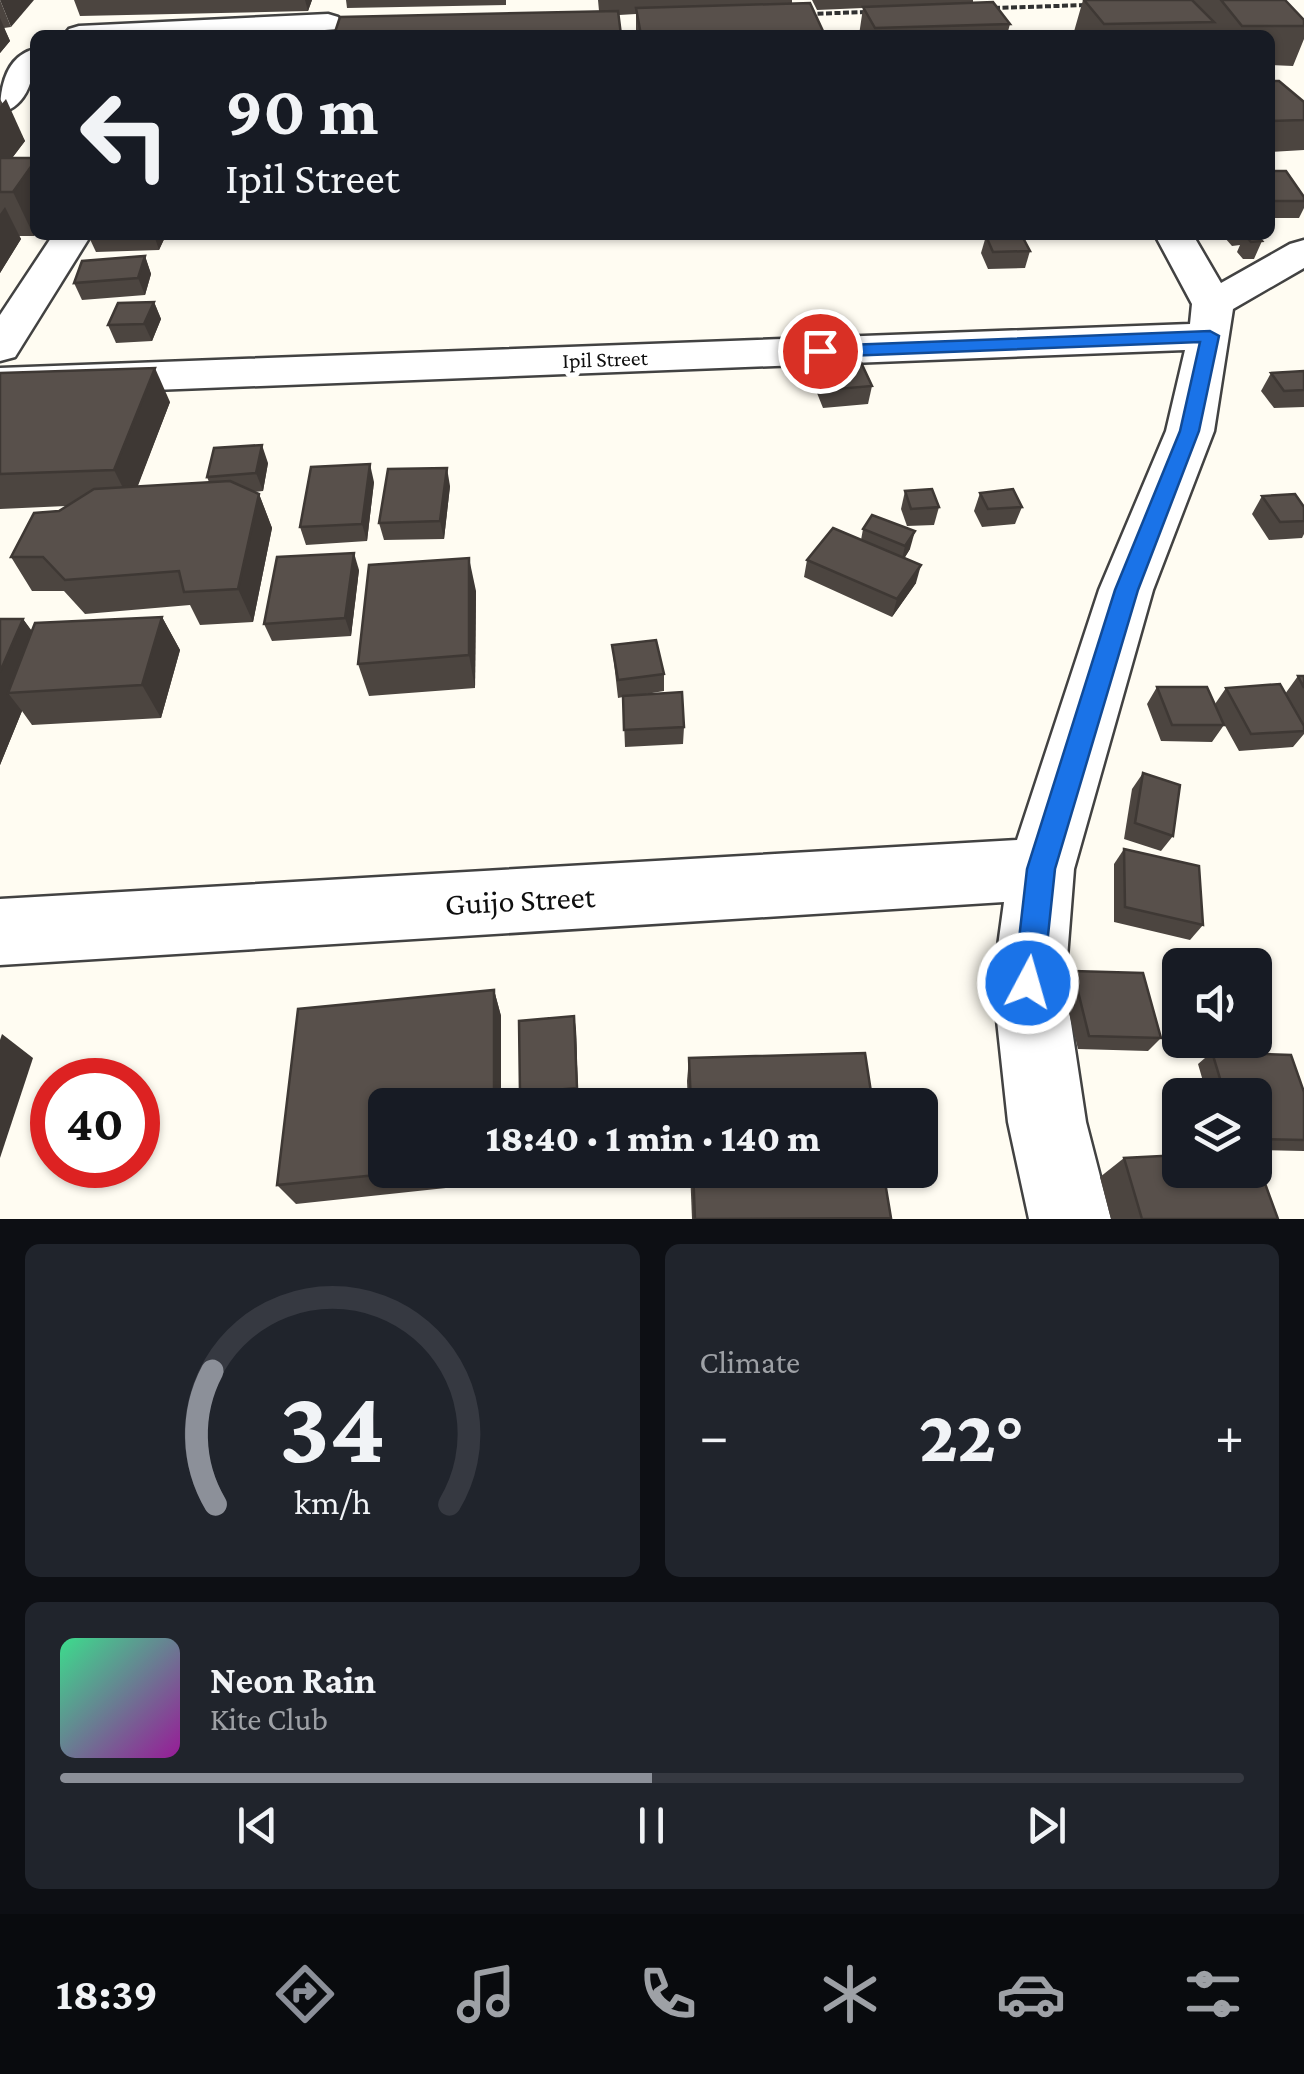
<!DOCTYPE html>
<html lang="en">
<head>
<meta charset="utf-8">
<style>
	body { margin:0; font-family:"Crimson Pro",serif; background:#20242c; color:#f1f3f6; height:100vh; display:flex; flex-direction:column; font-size:38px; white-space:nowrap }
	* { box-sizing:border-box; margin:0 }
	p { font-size:32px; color:#9ea1a6 }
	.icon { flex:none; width:55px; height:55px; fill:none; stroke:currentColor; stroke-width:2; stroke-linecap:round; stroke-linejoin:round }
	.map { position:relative; height:1219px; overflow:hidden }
	.sheet { display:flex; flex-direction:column; gap:25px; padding:25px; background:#0d0f14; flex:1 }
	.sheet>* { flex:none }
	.guide { position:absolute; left:30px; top:30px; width:1245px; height:210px; border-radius:15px; box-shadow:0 2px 8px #0004; background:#171b24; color:#f1f3f6; overflow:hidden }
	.tools { position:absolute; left:1162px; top:948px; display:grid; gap:20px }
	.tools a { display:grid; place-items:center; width:110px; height:110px; border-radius:15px; background:#171b24; box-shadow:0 2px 8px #0004; font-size:50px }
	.speed { position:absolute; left:30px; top:1058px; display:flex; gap:20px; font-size:50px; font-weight:700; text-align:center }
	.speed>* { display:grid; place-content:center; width:130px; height:130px; border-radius:50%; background:#171b24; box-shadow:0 2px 8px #0004; line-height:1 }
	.speed .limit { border:15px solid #d22; background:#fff; color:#111 }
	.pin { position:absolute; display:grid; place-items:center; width:85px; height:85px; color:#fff; margin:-42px; border:5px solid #fff; border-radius:50%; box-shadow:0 2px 10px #0007 }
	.me { position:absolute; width:110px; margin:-55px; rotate:6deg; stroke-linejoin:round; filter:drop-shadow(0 0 8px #0008) }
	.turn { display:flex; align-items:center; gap:35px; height:210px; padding:0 30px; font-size:45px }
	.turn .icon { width:130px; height:130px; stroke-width:2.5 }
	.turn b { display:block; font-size:70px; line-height:85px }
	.big { font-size:75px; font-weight:800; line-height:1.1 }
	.sheet .card { flex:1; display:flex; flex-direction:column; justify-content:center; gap:15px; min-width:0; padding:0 35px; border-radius:15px; background:#20242c }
	.sheet .dial { align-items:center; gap:0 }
	.dial svg { height:260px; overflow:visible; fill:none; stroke:#363941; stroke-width:7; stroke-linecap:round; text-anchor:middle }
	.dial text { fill:#f1f3f6; stroke:none }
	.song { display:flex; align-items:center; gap:30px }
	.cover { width:120px; height:120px; border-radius:15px; background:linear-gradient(135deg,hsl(150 70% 55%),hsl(300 70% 35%)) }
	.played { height:10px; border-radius:5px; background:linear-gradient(90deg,#8c9099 50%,#363941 50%) }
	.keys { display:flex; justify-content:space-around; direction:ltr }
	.heat { display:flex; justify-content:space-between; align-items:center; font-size:55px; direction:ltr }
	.sheet .tiles { flex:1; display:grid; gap:25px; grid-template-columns:1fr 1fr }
	.card:last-child { grid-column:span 2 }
	.trip { position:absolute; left:368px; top:1088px; width:570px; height:100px; border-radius:15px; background:#171b24; box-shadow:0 2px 8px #0004; font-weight:800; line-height:100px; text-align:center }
	.tabs { display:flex; height:160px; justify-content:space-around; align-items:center; background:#090b0e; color:#9ea1a6 }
	.tabs .icon { width:70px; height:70px }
	.tabs .on { color:#8c9099 }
	.tabs b { font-size:45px; color:#f1f3f6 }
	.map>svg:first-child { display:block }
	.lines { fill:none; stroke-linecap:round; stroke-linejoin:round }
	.minor-casing { stroke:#424242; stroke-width:5 }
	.path { stroke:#313131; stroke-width:4; stroke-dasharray:6 2.5; stroke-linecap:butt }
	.minor { fill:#fff; fill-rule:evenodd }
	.wall { fill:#4c4540 }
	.shaded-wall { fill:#3e3834 }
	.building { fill:#58504b; stroke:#3e3834; stroke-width:2.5 }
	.route { fill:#1a73e8; stroke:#114b97; stroke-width:2.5 }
	.labels { text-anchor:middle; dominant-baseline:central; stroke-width:10; stroke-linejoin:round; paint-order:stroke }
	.far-street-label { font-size:22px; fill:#0f0f0f; stroke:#fff }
	.near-street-label { font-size:32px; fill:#0f0f0f; stroke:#fff }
</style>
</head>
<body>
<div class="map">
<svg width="1304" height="1219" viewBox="0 0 1304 1219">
	<rect width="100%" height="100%" fill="#fffcf2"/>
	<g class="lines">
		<defs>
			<g id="minor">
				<path d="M328 14 338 17 342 23 338 29 259 35H64L69 29 79 26Z"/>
				<path d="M35 49C35 74 29 106 0 113 0 87 6 56 35 49Z"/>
				<path d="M53 235H91L15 357 0 361V315Z"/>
				<path d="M1155 235H1193L1221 283 1290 244 1304 240V268L1233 309 1214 431 1153 590 1074 869 1065 983 1086 1122 1111 1219H1029L1008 1122 993 983 1004 902 0 965V899L1017 840 1099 590 1166 431 1185 350 0 396V368L1190 324 1192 304Z"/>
			</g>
		</defs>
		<use href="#minor" class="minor-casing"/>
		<g class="path">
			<path d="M994 8 1087 5"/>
			<path d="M809 14 867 12"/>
		</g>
		<use href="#minor" class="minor"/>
	</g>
	<g class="wall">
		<path d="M0 0 11 27 4 28 10 41 0 53Z"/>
		<path d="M74 0H312L308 11 80 16Z"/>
		<path d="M346 0H506V5L347 8Z"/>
		<path d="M598 0H792V4L823 31V35H636V14L619 15 599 11Z"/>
		<path d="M812 0H973V3L1010 24 1007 35H859L863 8 817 10Z"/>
		<path d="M1083 0H1285L1304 20V39L1293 66 1270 65V35H1073Z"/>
		<path d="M1270 81 1304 102V150L1270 152Z"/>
		<path d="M0 99 25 141 12 158H35V234L34 236H19L21 239 0 273Z"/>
		<path d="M1270 171 1304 197V208L1299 218H1270Z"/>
		<path d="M88 235H166L159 250 96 252Z"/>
		<path d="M1227 235H1257L1262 241 1254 259H1243L1237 252 1240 245 1232 246 1225 238Z"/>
		<path d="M986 236 1030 251 1025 268 988 269 981 253Z"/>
		<path d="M145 256 151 274 145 295 82 300 74 283Z"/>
		<path d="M154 302 161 319 152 341 116 343 108 325Z"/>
		<path d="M813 360 872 386 868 404 823 408 811 378Z"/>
		<path d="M1304 371V407L1274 408 1261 391 1271 373Z"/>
		<path d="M0 373 170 402 137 487 209 482 207 477 268 463 263 491 254 492 259 494 272 528 253 622 200 625 190 605 85 614 64 591H32L11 557 59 511 66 506 0 509Z"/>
		<path d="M374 482 367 541 306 545 300 527Z"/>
		<path d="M450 486 444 539 384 540 379 523Z"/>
		<path d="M905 491 939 507 934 525 907 526 901 509Z"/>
		<path d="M980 493 1022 507 1015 524 982 527 974 511Z"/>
		<path d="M1262 496 1304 507V534L1302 538 1269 540 1252 514Z"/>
		<path d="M872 515 910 549 904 558 916 583 892 617 804 577 807 560 861 540 863 529Z"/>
		<path d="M359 570 351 636 272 641 264 624Z"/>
		<path d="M476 591 475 688 369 696 358 664Z"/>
		<path d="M162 617 180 650 161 718 32 725 22 711 0 765V619H23L32 631Z"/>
		<path d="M612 645 664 674V691L640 695 684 727 683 744 625 747 623 697 618 698Z"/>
		<path d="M1298 676H1304V734L1293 747 1239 751 1218 713 1224 725 1212 742 1161 741 1147 704 1157 687 1215 704 1226 688 1285 694Z"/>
		<path d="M1143 773 1173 836 1161 851 1124 839 1132 789Z"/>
		<path d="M1124 849 1203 925 1190 940 1114 922V864Z"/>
		<path d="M1073 971 1161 1038 1148 1051 1078 1049 1062 985Z"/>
		<path d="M494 990 501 1016V1105H385V1170H502V1182L296 1204 277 1185Z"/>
		<path d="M576 1029 578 1100 523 1105 520 1093Z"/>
		<path d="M1212 1052 1304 1092V1151L1255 1150V1095H1207L1198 1064Z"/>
		<path d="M689 1058 873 1105H688L687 1081Z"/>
		<path d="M1124 1158 1278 1219H1111L1100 1177Z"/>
		<path d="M690 1170H883L891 1218 890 1219H692Z"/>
	</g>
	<g class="shaded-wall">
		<path d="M0 0H34L11 27Z"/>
		<path d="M305 0H312L308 11Z"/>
		<path d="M0 18 10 41 0 53Z"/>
		<path d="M6 99 25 141 0 174V106Z"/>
		<path d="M35 161V234L34 236 13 192Z"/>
		<path d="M5 207 21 239 0 273V214Z"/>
		<path d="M154 235H166L159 250Z"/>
		<path d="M145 256 151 274 145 295 138 278Z"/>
		<path d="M154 302 161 319 152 341 144 324Z"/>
		<path d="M155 368 170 402 131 504 114 470Z"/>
		<path d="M262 445 268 463 263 491 256 473Z"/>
		<path d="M370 464 374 482 367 541 362 524Z"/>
		<path d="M447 468 450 486 444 539 440 521Z"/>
		<path d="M259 494 272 528 253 622 238 589Z"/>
		<path d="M915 531 910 549 901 564 905 546Z"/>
		<path d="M354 553 359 570 351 636 345 618Z"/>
		<path d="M469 558 476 591 475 688 469 655Z"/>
		<path d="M921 565 916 583 892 617 897 599Z"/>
		<path d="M162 617 180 650 161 718 142 685Z"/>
		<path d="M23 619 46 652 8 693 22 711 0 765V672Z"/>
		<path d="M494 990 501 1016V1105H494Z"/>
		<path d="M574 1016 576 1029 578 1100 577 1088Z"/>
		<path d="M2 1034 33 1058 0 1158V1040Z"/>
	</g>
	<g class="building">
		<path d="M1084 0H1192L1214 22 1104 24Z"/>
		<path d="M1221 0H1285L1304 20V26H1242Z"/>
		<path d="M993 2 1010 24 875 28 863 7Z"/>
		<path d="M810 3 823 31 713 35H641L636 8Z"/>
		<path d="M618 11 621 35H334L340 17Z"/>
		<path d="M1270 81H1279L1304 102V120L1270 121Z"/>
		<path d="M0 158H35V161L13 192H0Z"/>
		<path d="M1270 171H1286L1304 197V201H1270Z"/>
		<path d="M1245 235H1257L1262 241 1251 242Z"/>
		<path d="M986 236H1022L1030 251 993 252Z"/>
		<path d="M145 256 138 278 74 283 82 261Z"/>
		<path d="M154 302 144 324 108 325 118 303Z"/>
		<path d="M858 356 872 386 826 390 813 360Z"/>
		<path d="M155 368 114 470 0 474V373Z"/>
		<path d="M1304 371V390L1284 391 1271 373Z"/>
		<path d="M262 445 256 473 207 477 214 448Z"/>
		<path d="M370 464 362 524 300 527 311 467Z"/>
		<path d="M447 468 440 521 379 523 388 469Z"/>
		<path d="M230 481 259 494 238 589 184 592 179 571 65 580 43 557H11L34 513 59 511 94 489Z"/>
		<path d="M932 489 939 507 911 509 905 491Z"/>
		<path d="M1013 489 1022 507 988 509 980 493Z"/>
		<path d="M1295 494 1304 507V521L1280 522 1262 496Z"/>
		<path d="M872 515 915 531 905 546 863 529Z"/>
		<path d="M833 528 921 565 897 599 807 560Z"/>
		<path d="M354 553 345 618 264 624 277 557Z"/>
		<path d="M469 558V655L358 664 369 565Z"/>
		<path d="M162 617 142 685 8 693 35 623Z"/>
		<path d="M0 619H23L0 672Z"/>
		<path d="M656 640 664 674 618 680 612 645Z"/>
		<path d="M1298 676H1304V688Z"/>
		<path d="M1280 684 1304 726V731L1251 734 1226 688Z"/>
		<path d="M1157 687H1207L1224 725H1172Z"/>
		<path d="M682 692 684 727 624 730 623 696Z"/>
		<path d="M1143 773 1180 785 1173 836 1135 823Z"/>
		<path d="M1124 849 1199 866 1203 925 1125 907Z"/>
		<path d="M1073 971 1143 973 1161 1038 1089 1036Z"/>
		<path d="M494 990V1105H385V1170H426L277 1185 298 1009Z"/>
		<path d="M574 1016 577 1088 520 1093 519 1021Z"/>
		<path d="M1212 1052 1291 1055 1304 1092V1140L1255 1139V1095H1225Z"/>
		<path d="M865 1053 873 1105H691L689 1058Z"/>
		<path d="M1180 1155V1170H1255V1156L1278 1219H1142L1124 1158Z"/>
		<path d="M693 1170H883L891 1218 695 1219Z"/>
	</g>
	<path class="route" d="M1210 331 1219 336 1199 431 1138 590 1055 869 1043 983 1039 994 1028 998 1018 994 1014 983 1027 869 1115 590 1180 431 1200 342 820 357 811 351 820 346Z"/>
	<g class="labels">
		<g class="far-street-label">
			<text transform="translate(605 359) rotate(-2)">Ipil Street</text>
		</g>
		<g class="near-street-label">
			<text transform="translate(520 900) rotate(-3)">Guijo Street</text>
		</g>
	</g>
</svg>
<div class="tools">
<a><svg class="icon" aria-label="sound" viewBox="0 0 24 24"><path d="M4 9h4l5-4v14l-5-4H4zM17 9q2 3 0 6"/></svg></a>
<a><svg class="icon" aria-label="layers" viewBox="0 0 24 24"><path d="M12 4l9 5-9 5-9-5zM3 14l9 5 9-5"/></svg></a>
</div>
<div class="speed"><div class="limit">40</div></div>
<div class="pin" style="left:820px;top:351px;background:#d93025"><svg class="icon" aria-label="arrive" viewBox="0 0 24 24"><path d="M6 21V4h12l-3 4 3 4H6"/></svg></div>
<svg class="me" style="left:1028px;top:983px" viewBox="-20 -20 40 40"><circle r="17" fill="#1a73e8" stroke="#fff" stroke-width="3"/><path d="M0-11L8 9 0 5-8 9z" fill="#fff"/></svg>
<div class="trip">18:40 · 1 min · 140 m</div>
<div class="guide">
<div class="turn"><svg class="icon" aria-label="left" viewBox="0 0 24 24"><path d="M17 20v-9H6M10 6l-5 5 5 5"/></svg><div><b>90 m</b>Ipil Street</div></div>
</div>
</div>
<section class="sheet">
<div class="tiles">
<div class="card dial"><svg viewBox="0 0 100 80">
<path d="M14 69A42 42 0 1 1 86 69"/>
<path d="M14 69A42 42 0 0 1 13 28" stroke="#8c9099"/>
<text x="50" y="56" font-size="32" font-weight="700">34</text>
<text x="50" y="72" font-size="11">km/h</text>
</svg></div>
<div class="card"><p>Climate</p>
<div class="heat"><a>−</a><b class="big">22°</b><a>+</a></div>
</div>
<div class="card">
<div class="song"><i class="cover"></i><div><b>Neon Rain</b><p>Kite Club</p></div></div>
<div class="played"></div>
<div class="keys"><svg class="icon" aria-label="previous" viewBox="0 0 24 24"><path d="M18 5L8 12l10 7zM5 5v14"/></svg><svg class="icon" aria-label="pause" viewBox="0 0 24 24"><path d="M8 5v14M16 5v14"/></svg><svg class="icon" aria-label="next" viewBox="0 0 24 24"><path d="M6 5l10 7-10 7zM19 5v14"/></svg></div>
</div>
</div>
</section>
<nav class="tabs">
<b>18:39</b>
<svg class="icon on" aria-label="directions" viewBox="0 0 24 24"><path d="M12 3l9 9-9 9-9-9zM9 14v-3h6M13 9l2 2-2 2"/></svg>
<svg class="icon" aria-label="music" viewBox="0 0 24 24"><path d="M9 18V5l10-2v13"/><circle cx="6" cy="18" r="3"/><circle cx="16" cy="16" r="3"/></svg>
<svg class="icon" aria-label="phone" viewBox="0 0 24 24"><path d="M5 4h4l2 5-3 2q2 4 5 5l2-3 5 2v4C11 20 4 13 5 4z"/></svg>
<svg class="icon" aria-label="climate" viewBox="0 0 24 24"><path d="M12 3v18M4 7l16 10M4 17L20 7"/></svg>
<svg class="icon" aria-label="car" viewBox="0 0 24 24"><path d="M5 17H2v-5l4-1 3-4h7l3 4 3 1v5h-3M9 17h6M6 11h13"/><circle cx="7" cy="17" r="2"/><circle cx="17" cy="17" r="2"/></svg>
<svg class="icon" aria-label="filters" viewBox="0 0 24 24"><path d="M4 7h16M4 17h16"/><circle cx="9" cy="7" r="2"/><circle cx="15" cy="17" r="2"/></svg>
</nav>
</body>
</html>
